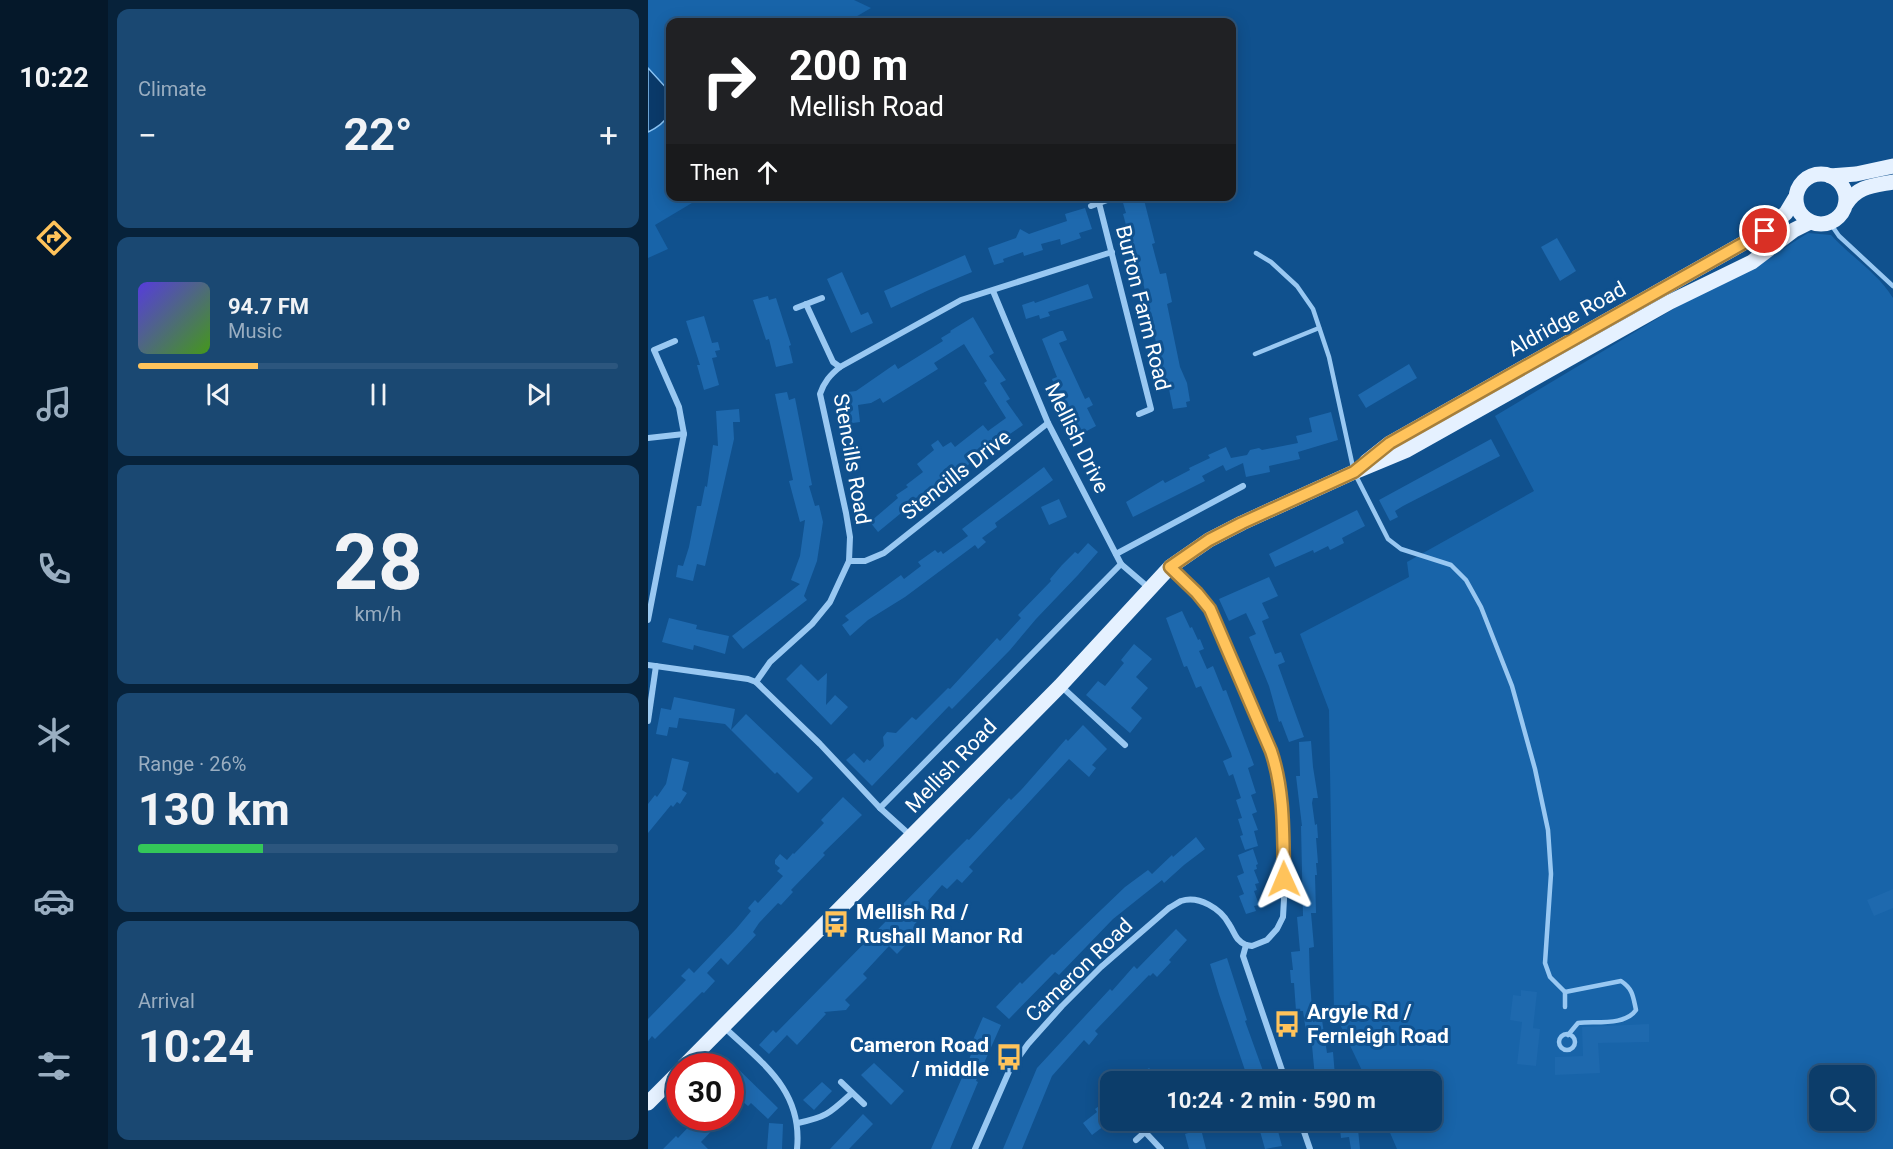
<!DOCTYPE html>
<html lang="en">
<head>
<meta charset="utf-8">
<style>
	body { margin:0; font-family:Roboto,sans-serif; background:#1a4872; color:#f1f3f6; height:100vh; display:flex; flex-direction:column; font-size:22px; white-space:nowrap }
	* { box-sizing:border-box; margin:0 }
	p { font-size:20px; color:#9aaec1 }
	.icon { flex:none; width:33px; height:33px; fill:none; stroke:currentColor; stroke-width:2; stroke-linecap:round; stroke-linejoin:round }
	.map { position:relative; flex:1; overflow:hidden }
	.details { display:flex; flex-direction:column; gap:9px; padding:9px; background:#07223a; width:540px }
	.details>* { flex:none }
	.guide { position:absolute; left:18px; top:18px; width:570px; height:183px; border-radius:12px; box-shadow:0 3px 15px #0003,0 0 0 2px #2c567e; background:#202124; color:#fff; overflow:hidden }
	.tools { position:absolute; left:1161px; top:1065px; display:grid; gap:12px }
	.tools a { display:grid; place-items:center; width:66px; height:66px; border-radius:12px; background:#0c3d6a; box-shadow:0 3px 15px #0003,0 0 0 2px #2c567e; font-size:30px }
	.speed { position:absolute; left:18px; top:1053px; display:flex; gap:12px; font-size:30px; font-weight:700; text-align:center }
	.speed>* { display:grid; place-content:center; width:78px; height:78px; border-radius:50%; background:#0c3d6a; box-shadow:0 3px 15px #0003,0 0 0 2px #2c567e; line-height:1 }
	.speed .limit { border:9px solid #d22; background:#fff; color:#111 }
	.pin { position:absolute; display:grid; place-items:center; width:51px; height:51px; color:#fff; margin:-26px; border:3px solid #fff; border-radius:50%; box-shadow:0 2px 6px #0007 }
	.me { position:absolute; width:66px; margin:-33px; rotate:359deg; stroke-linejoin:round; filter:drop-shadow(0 0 4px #0008) }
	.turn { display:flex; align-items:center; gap:21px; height:126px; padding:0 24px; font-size:27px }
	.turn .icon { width:78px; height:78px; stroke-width:2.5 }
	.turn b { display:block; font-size:42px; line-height:51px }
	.then { display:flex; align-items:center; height:57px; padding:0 24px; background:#0003; gap:12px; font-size:22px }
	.big { font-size:45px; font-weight:700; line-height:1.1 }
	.details .widget { flex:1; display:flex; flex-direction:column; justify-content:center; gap:9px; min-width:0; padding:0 21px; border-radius:12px; background:#1a4872 }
	.details .dial { align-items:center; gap:0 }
	.dial b { font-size:78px; line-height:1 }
	.song { display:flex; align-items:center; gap:18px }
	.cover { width:72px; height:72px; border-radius:9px; background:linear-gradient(135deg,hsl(250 70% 55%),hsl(100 70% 35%)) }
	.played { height:6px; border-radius:3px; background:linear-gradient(90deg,#ffc35b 25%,#2c567e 25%) }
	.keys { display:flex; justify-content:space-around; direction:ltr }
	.heat { display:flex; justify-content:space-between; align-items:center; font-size:33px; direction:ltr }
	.charge { height:9px; border-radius:4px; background:linear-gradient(90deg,#34c759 26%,#2c567e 0) }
	.trip { position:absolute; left:452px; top:1071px; width:342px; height:60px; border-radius:12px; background:#0c3d6a; box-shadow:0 3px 15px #0003,0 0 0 2px #2c567e; font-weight:700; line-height:60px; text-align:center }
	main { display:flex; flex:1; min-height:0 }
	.dock { display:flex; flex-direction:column; width:108px; justify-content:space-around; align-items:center; background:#05182a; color:#9aaec1 }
	.dock .icon { width:42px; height:42px }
	.dock .on { color:#ffc35b }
	.dock b { font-size:27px; color:#f1f3f6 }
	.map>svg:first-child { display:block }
	.green { fill:#1864a9; fill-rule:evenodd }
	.water { fill:#0a3a6a; stroke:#8bc5f6; stroke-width:1.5 }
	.building { fill:#1e69ae }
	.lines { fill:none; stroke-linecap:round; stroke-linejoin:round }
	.service { stroke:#99c8f2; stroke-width:4.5 }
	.minor { stroke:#99c8f2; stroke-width:6 }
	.primary { stroke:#e5f1ff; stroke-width:15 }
	.route-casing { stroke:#a67f3b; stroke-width:15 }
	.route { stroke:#ffc35b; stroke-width:10 }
	.labels { text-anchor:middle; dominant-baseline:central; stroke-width:6; stroke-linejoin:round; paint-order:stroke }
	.street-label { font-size:21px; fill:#fff; stroke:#10518e }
	.poi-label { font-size:21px; font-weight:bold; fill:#fff; stroke:#10518e; text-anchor:start }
</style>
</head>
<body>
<main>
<nav class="dock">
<b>10:22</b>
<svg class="icon on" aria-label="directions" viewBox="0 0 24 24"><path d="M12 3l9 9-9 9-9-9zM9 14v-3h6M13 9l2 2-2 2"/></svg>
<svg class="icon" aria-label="music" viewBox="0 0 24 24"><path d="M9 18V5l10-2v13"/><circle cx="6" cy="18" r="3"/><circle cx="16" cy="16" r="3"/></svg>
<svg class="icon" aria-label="phone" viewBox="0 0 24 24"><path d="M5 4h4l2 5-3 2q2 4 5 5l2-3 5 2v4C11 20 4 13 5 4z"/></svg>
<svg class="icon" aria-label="climate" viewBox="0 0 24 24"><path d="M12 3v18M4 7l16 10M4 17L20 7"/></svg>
<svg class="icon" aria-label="car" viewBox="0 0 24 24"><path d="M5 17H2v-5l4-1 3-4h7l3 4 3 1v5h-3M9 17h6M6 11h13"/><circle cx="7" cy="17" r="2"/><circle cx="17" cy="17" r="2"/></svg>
<svg class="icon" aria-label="filters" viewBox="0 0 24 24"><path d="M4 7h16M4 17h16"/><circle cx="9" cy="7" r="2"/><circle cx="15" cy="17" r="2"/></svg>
</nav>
<section class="details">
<div class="widget"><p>Climate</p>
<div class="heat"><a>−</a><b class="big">22°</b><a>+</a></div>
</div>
<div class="widget">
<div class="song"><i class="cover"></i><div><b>94.7 FM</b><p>Music</p></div></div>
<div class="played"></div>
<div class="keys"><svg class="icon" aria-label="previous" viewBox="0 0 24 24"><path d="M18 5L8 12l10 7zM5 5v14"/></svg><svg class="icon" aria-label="pause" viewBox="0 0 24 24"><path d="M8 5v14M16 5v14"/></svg><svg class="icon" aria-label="next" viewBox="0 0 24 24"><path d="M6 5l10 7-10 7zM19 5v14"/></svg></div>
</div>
<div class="widget dial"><b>28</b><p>km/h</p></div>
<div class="widget"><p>Range · 26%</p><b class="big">130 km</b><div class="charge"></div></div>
<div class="widget"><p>Arrival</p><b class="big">10:24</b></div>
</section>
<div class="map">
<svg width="1245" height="1149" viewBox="0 0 1245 1149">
	<rect width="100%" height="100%" fill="#10518e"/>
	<g class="green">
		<path d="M0 0H206L223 8 199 22H22V196L54 197 7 225 20 249 0 258Z"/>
		<path d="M1160 233 1183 235C1203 257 1230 273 1245 298V1149H749L737 1121 783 1120V1082L719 1081 686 1012 681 710 652 634 761 577 759 562 886 491 847 416 1037 302 1103 269ZM1172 1076H1216V1120H1172Z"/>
	</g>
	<path class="water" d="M0 68 22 92C22 115 21 122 0 132Z"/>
	<g class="building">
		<path d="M473 196H495L507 243 504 244 512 274 518 273 524 302 519 304 532 367 539 383 542 401 538 402 539 407 525 409 520 384H518L515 375 492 268 490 269 475 214 478 213Z"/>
		<path d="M437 208 444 229 431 233 433 238 413 245 412 239 393 244 395 250 376 256 375 252 355 259 356 262 346 265 340 248 368 238 372 229 381 234 419 221 417 214Z"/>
		<path d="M909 238 928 271 912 281 893 247Z"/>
		<path d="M317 255 324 272 281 290 243 308 236 291Z"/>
		<path d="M194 272 213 315 220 312 225 323 203 333 179 279Z"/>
		<path d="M440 284 445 298 400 312 402 316 392 319 391 315 378 319 374 305 386 301 387 303Z"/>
		<path d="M120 296 121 300 128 298 143 345 141 346 145 363 128 367 121 339 118 340 105 300Z"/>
		<path d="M56 316 64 343 70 342 72 350 67 351 69 357 64 358 71 385 56 390 49 365H52L38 321Z"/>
		<path d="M325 317 346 353 341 356 358 380 352 383 362 399 358 401 375 425 353 440 352 438 313 471 309 466 294 478 298 482 258 509 230 532 222 522 250 498 248 495 260 487 258 485 275 472 269 464 286 450 283 445 290 440 295 447 303 442 307 447 335 425 340 431 358 418 336 383 339 381 316 344 286 363 290 369 253 392 235 403 232 398 223 403 210 405 212 422 197 424 192 393 208 391 247 364 250 369 295 341 293 338 303 332 302 331Z"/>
		<path d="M412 331H415L419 340 411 343 437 399 441 397 445 405 439 408 448 426 435 433 432 427 427 430 412 400 404 379 409 377 394 339Z"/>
		<path d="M761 364 769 378 718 408 710 395Z"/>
		<path d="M139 392 141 400 147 398 164 485 161 486 167 506 171 505 175 522 169 561 156 596 159 600 95 649 84 636 152 584 143 580 152 556 157 520 152 522 141 481 145 480 127 394Z"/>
		<path d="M91 409 92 422H85L86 439 57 566 49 564 45 581 28 577 30 565 35 566 41 547 49 506H53L57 486 59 487 65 445 70 446 68 411Z"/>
		<path d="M683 412 690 440 650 452 652 459 621 466 622 472 598 477 595 463 578 471 575 465 554 476 557 481 485 517 478 502 515 480 517 483 542 470 541 468 562 458 560 455 578 447 583 458 599 455 602 450 611 448 614 450 650 443 648 436 664 432 661 418Z"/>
		<path d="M843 439 852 456 755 506 747 511 750 517 742 521 731 500Z"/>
		<path d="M396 467 405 480 347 523 349 527 334 538 338 542 330 549 327 545 257 597 220 620 202 636 194 625 201 620 197 616 253 575 256 579 273 566 270 562 287 550 290 553 293 551 295 554 320 536 314 529Z"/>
		<path d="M411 499 419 517 401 525 393 507Z"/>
		<path d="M709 510 717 526 694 538 696 543 682 550 680 546 666 553 665 550 627 567 621 554Z"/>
		<path d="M440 543 450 552 430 575 388 619 362 650 304 709 301 706 224 786 198 760 206 753 216 763 219 759 222 761 236 746 235 737 239 732 248 733 264 717 268 720 300 688 302 689 349 638 352 641 373 618 370 615 403 581 402 579 414 565 427 552 430 554Z"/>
		<path d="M621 577 630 596 614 603 621 618 614 621 627 654 633 652 637 662 630 665 656 737 641 742 633 721 631 722 621 686 601 637 608 634 598 613 581 621 571 599Z"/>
		<path d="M534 611 542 628 544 627 550 640 552 639 556 649 551 651 559 669 565 666 575 691 578 690 606 765 600 768 608 793 603 795 609 812 604 814 610 830 606 831 610 846 597 850 592 836 595 835 590 819 594 818 588 800 593 798 585 774 581 776 575 761 584 757 583 753 553 686 548 688 539 666 536 667 518 618Z"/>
		<path d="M21 618 49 625 48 629 81 636 77 654 46 645 45 650 14 642Z"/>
		<path d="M486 644 504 659 488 677 500 688 483 708 494 718 482 733 438 695 450 681 457 686 476 663 473 660Z"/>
		<path d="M153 664 170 681 179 673 178 705 187 695 200 707 183 725 138 679Z"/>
		<path d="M26 697 87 709 83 730 98 714 165 778 150 793 129 772 127 774 77 724 31 718 29 728 21 727 19 736 8 734 13 708 23 710Z"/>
		<path d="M435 725 459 749 444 765 448 768 441 777 421 759 321 867 325 871 314 883 309 879 299 889 294 885 280 901 284 905 266 925 272 930 249 954 241 946 215 974 219 978 197 1000 202 1005 198 1010 176 1012 178 1014 149 1045 139 1035 121 1054 111 1045 125 1030 128 1033 305 853 319 839 321 840 361 798 363 800 374 789 418 739 420 741Z"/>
		<path d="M663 741 665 767 670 798H665L664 803 667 825 669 824 670 838H668L670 863H668L669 875H667L668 913H663L666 947 661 948 662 982 665 1022 674 1020 679 1053 685 1052 687 1076 667 1078 664 1045H660L655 1011H648L646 983H643L642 970H645L643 952 652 951 649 917 655 916 653 826H654L648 776H652L651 742Z"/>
		<path d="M24 758 41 762 34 790 39 793 32 804 29 802 25 807 23 805 0 833V804L7 795 9 797 18 784Z"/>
		<path d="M195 797 214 815 175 853 177 855 143 890 145 892 133 905 130 903 111 923 105 932 108 935 80 965 73 958 59 973 67 981 56 993 54 992 7 1039 4 1036 0 1041V1019L38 980 33 976 41 968 46 973 88 929 103 911 100 908 107 900 110 903 135 876 129 871 132 868 127 864V860L132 854 139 860 145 853 146 854 176 823 173 820Z"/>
		<path d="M548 837 557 849 536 865 516 883 514 880 465 919 411 975 407 972 361 1019 348 1007 372 982 374 984 404 954 406 955 477 887 500 870 504 874 524 855 525 857Z"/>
		<path d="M605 849 610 864 608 865 609 869 606 870 611 883 607 884 609 890 606 891 611 905 606 906 608 911 598 914 591 896 596 894 589 876 596 873 590 855Z"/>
		<path d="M1245 889V908L1226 916 1219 900Z"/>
		<path d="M528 929 539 940 521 960 523 962 509 977 505 973 502 976 501 975 447 1031 450 1034 441 1045 436 1040 404 1076 374 1149H355L389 1068 462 989 464 991 486 966 489 969Z"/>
		<path d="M579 958 599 1020 597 1021 619 1082H601L571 994 562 964Z"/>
		<path d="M873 990 889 992 885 1028 892 1029 888 1066 869 1064 874 1022 862 1020 865 995 873 996Z"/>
		<path d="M335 1017 353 1025 328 1081 330 1082 302 1149H283L316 1073 328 1041 325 1040Z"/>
		<path d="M1001 1024V1042L950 1043 952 1073 907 1075V1057L935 1056 934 1027Z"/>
		<path d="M82 1061 130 1108 120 1119 103 1103 100 1106 82 1091Z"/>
		<path d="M226 1063 256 1091 243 1105 213 1075Z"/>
		<path d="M501 1068 512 1082H483Z"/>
		<path d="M174 1082 184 1091 166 1110 155 1100Z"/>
		<path d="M462 1098V1111L455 1116 460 1123 444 1135 435 1123 449 1112 447 1109Z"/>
		<path d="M215 1114 225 1124 201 1149H182Z"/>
		<path d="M49 1118H65L71 1123 53 1142 60 1149H15L28 1136 30 1138Z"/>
		<path d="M627 1120 634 1146 617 1149 610 1124Z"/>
		<path d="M691 1120H709L712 1149H703L701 1137 693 1138Z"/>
		<path d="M121 1123 135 1124 134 1149H119Z"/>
		<path d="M553 1129 558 1149H541L537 1134Z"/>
	</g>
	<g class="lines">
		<g class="service">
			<path d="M1182 223 1191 236 1245 286"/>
			<path d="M608 253 623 262 649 286 665 309 681 357 706 472 740 539 753 549 803 565 818 580 833 607 864 686 887 769 900 830 903 874 897 963 902 977 917 992 973 981C985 989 985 996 988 1010 977 1026 948 1021 930 1023L920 1035"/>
			<path d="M607 354 671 328"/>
			<path d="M917 1007V992"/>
			<circle cx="919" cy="1042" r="8"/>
		</g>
		<g class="minor">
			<path d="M451 203 503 409 491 414"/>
			<path d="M443 206 462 199"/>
			<path d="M345 291 400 423 473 564 501 588"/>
			<path d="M158 304 185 362 192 367"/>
			<path d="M148 308 174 298"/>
			<path d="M0 438 36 434"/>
			<path d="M468 554 595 486"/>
			<path d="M201 561H217L236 553 400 423"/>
			<path d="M522 567 549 593 562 609 616 732 629 769 634 796 636 899 635 917 629 929 619 940 604 946 598 945"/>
			<path d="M0 620 36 434 31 407 6 350 27 341"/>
			<path d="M0 665 100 679 108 682 172 744 232 808 262 835"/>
			<path d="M108 682 122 662 164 624 182 602 201 561 202 537 198 513 172 394C176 382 182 375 192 367L313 300 464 252"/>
			<path d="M414 687 477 745"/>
			<path d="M0 721 8 666"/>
			<path d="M232 808 473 564"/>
			<path d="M598 945 595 956 638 1082"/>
			<path d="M76 1027C114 1063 155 1090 149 1149"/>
			<path d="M193 1082 216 1104"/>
			<path d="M652 1120 662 1149"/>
			<path d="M150 1123C179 1117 182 1113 204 1093"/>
			<path d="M498 1133 513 1149"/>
			<path d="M488 1140 508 1122"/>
			<path d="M327 1149 362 1069 380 1044 414 1006 453 967 521 908C525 906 529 903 533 901 551 895 573 909 581 924 587 933 587 940 598 945"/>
		</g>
		<g class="primary">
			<circle cx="1173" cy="199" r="25"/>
			<path d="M1182 176 1208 174 1245 166"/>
			<path d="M1198 204C1210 186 1224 186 1245 182"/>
			<path d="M718 462 742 443 1117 231 1138 213 1147 198"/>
			<path d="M36 1066 412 686 522 567 561 540 594 523 706 472 759 450 1022 302 1104 262 1146 230 1162 222"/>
			<path d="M0 1103 32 1071"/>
		</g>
	</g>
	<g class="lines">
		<defs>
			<path id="route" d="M636 879C635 836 637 792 623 751L562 609 549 593 522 567 561 540 594 523 706 472 742 443 1117 231"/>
		</defs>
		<use href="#route" class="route-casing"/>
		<use href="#route" class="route"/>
	</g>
	<defs>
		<symbol id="bus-bare" viewBox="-9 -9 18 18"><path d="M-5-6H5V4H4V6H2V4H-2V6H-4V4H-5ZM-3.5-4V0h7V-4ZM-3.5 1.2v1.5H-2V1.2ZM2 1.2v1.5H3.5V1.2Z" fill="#ffc35b" stroke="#10518e" stroke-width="2.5" paint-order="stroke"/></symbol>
	</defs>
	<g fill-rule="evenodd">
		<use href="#bus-bare" x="169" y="905" width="38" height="38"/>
		<use href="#bus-bare" x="620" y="1005" width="38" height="38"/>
		<use href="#bus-bare" x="342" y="1038" width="38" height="38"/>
	</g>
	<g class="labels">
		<g class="street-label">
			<text transform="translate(495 308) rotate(76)">Burton Farm Road</text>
			<text transform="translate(919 319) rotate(-29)">Aldridge Road</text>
			<text transform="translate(429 438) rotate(64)">Mellish Drive</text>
			<text transform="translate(204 459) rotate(80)">Stencills Road</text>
			<text transform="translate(308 475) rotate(-38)">Stencills Drive</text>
			<text transform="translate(303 766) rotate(-46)">Mellish Road</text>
			<text transform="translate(431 970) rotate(-44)">Cameron Road</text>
		</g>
		<g class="poi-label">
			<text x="208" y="912">Mellish Rd /<tspan x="208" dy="24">Rushall Manor Rd</tspan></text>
			<text x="659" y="1012">Argyle Rd /<tspan x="659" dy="24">Fernleigh Road</tspan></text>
			<text x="341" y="1045" text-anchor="end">Cameron Road<tspan x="341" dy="24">/ middle</tspan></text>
		</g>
	</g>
</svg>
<div class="tools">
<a><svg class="icon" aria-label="search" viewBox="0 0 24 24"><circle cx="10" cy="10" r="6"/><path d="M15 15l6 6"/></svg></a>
</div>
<div class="speed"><div class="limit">30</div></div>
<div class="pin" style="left:1117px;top:231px;background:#d93025"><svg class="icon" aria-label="arrive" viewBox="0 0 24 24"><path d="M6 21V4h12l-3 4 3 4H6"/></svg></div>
<svg class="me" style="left:636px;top:879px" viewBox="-20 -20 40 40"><path d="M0-17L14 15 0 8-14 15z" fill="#ffc35b" stroke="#fff" stroke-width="4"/></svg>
<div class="trip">10:24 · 2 min · 590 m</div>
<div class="guide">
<div class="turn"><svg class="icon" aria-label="right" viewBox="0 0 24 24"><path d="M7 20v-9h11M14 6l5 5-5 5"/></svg><div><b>200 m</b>Mellish Road</div></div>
<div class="then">Then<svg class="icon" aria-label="ahead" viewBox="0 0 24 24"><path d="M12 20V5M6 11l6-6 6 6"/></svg></div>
</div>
</div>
</main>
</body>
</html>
